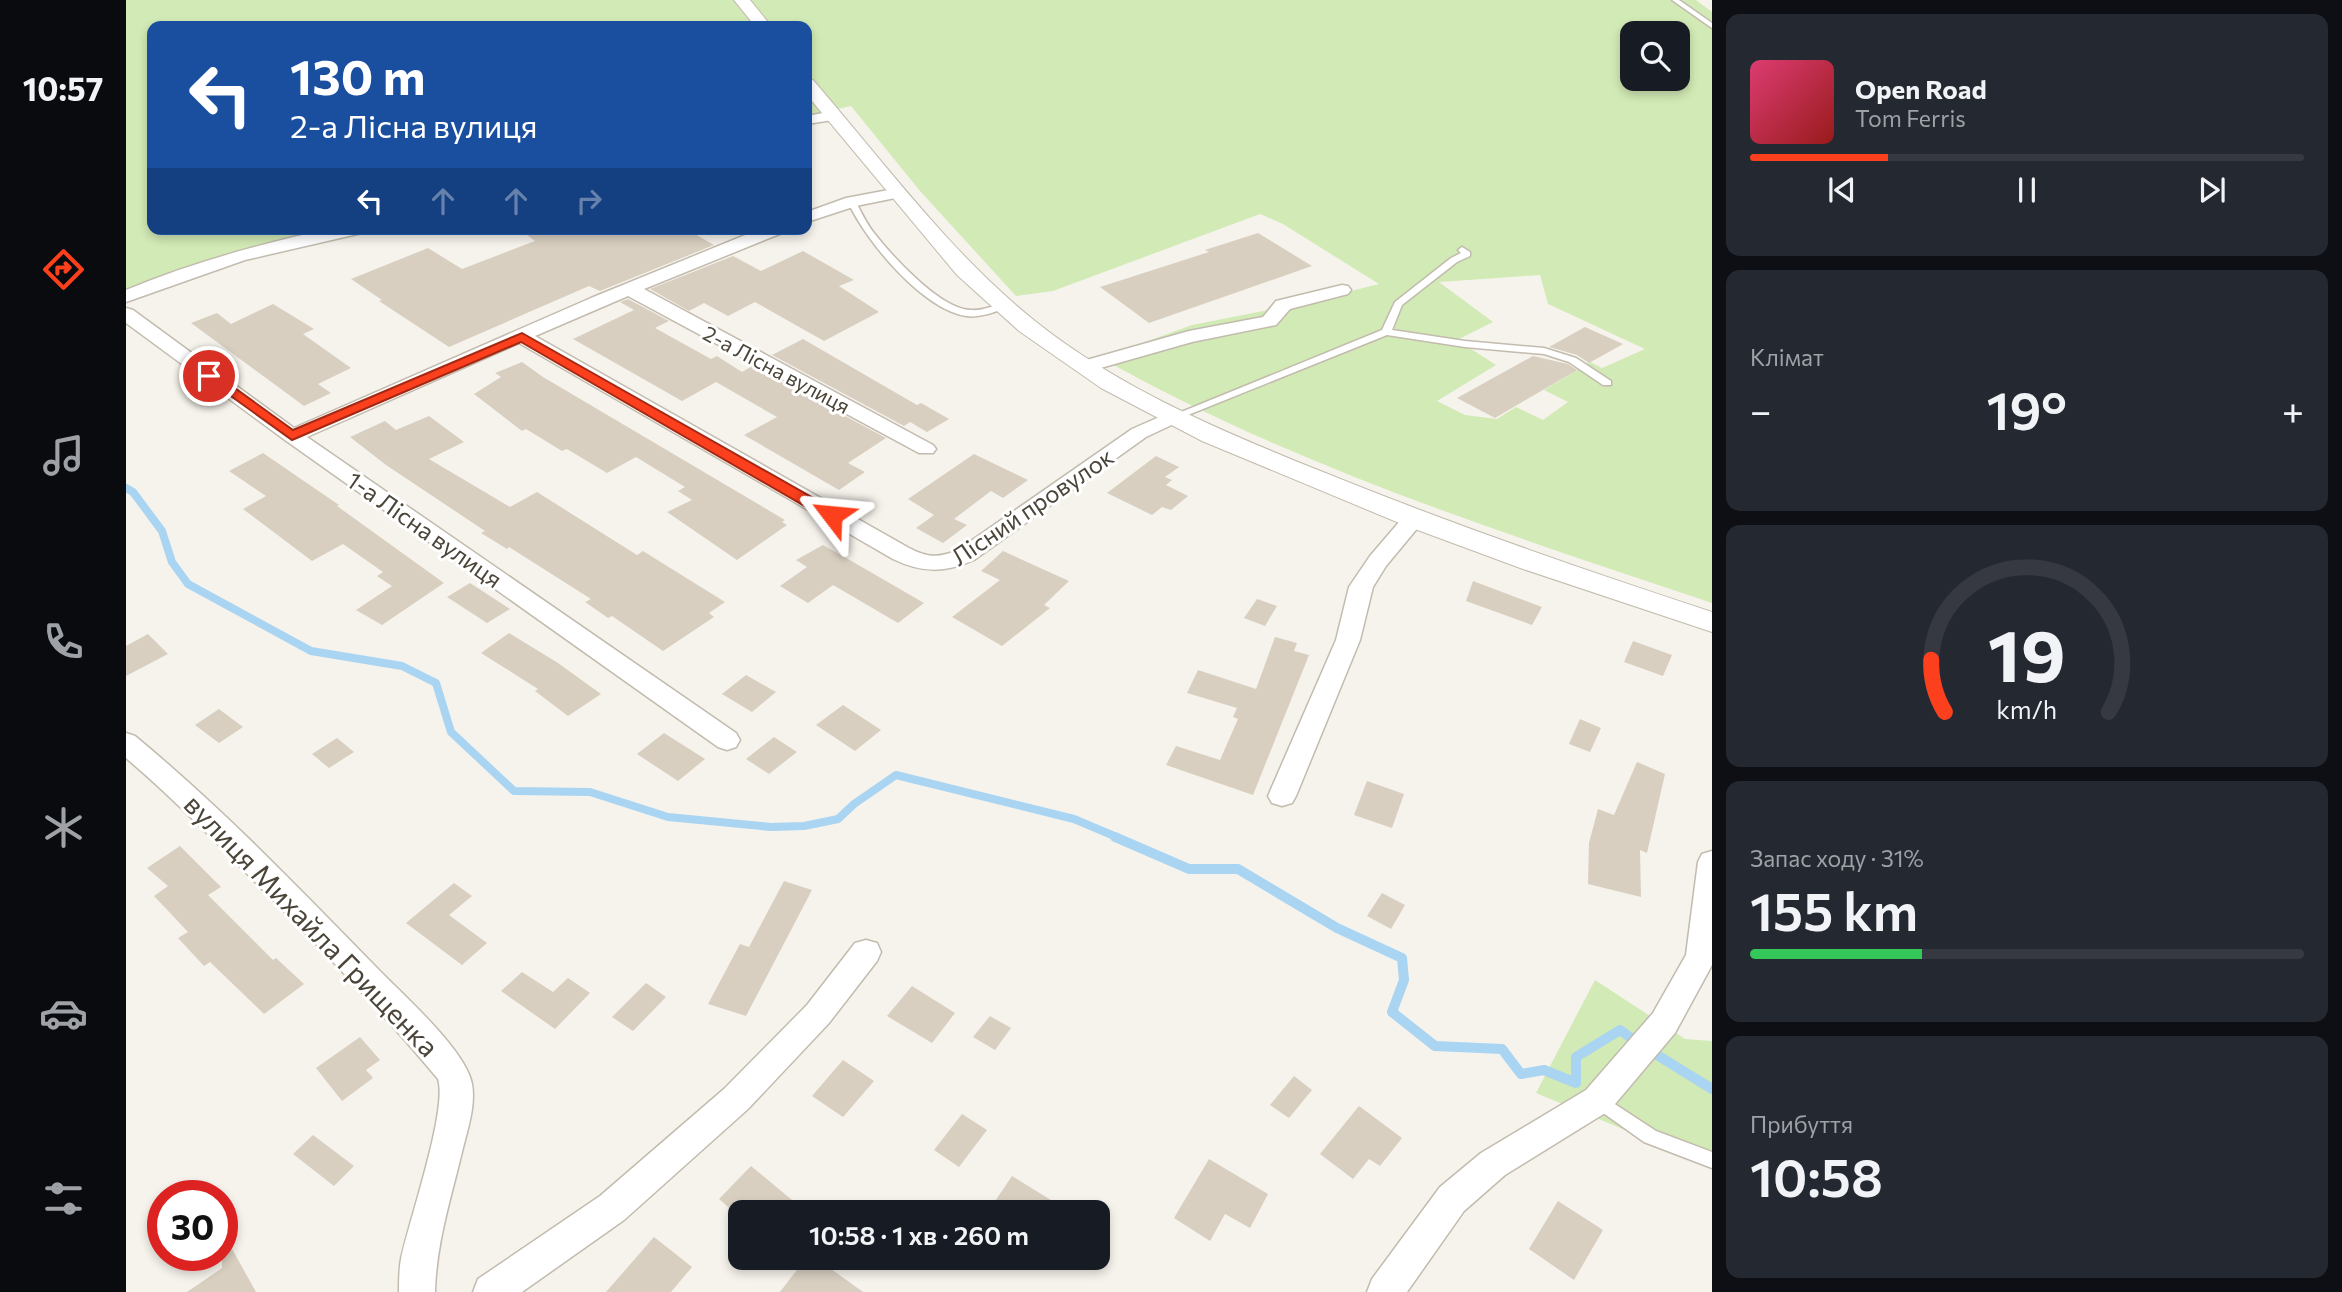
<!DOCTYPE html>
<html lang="uk">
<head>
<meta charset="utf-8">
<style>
	body { margin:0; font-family:Commissioner,sans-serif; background:#242831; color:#f1f3f6; height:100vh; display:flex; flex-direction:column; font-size:26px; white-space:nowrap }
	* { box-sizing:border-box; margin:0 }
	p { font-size:23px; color:#9ea1a6 }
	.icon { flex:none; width:38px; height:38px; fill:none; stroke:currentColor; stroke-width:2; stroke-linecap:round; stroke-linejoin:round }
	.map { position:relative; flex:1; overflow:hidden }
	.side { display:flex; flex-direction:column; gap:14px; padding:14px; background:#0d0f14; width:630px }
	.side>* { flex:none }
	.hud { position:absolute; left:21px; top:21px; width:665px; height:214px; border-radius:14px; box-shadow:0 4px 10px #0003; background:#1a4fa0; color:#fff; overflow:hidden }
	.buttons { position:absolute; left:1494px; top:21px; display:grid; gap:14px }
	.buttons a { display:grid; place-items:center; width:70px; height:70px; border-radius:14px; background:#171b24; box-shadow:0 4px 10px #0003; font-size:35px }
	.speed { position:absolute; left:21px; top:1180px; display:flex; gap:14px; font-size:35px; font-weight:700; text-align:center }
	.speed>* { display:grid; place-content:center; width:91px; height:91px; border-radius:50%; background:#171b24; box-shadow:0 4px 10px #0003; line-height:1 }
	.speed .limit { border:10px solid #d22; background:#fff; color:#111 }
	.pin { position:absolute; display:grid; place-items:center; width:60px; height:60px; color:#fff; margin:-30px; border:4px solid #fff; border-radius:50%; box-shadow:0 2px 7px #0007 }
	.me { position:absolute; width:77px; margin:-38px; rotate:299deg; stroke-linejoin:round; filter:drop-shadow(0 0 5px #0008) }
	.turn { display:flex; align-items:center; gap:24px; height:147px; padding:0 28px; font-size:32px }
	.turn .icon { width:91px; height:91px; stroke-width:2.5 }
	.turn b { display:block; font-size:49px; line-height:60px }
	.lanes { display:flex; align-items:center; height:66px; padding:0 28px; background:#0003; justify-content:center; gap:35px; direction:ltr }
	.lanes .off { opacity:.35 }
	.big { font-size:52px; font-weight:600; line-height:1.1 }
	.side .card { flex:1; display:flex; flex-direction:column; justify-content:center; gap:10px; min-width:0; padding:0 24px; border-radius:14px; background:#242831 }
	.side .dial { align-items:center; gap:0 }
	.dial svg { height:182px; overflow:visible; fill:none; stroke:#363941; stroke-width:7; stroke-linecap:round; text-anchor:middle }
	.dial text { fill:#f1f3f6; stroke:none }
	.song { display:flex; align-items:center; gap:21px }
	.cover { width:84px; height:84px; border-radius:10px; background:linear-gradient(135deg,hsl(340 70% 55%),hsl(0 70% 35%)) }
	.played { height:7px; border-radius:4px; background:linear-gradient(90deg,#fc3f1d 25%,#363941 25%) }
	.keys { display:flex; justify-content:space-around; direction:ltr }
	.heat { display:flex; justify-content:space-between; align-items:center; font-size:38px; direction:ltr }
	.charge { height:10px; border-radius:5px; background:linear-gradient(90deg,#34c759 31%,#363941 0) }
	.trip { position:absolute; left:602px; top:1200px; width:382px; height:70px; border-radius:14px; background:#171b24; box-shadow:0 4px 10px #0003; font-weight:600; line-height:70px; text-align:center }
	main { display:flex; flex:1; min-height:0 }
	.tab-bar { display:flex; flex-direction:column; width:126px; justify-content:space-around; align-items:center; background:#090b0e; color:#9ea1a6 }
	.tab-bar .icon { width:49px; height:49px }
	.tab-bar .active { color:#fc3f1d }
	.tab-bar b { font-size:32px; color:#f1f3f6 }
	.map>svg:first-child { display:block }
	.green { fill:#d2eab5; fill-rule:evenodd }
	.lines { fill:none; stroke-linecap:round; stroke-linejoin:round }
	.stream-far1 { stroke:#a9d4f2; stroke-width:8 }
	.stream { stroke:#a9d4f2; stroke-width:10 }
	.building { fill:#d8cfc1 }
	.service-casing { stroke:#c2bbae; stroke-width:3 }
	.minor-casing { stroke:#c2bbae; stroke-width:3 }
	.tertiary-casing { stroke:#c2bbae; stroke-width:2 }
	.service { fill:#fff; fill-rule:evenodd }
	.minor { fill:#fff; fill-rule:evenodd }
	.tertiary { fill:#fff; fill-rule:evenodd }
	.route { fill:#fc3f1d; stroke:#a42913; stroke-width:2 }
	.labels { text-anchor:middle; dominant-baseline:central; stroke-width:6; stroke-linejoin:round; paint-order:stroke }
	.far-street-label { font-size:21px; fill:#4b4439; stroke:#fff }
	.street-label { font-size:24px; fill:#4b4439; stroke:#fff }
	.near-street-label { font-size:28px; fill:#4b4439; stroke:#fff }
</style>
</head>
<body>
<main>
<nav class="tab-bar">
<b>10:57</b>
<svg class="icon active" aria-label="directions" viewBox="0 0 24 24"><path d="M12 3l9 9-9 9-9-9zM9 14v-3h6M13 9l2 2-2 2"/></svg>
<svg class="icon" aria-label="music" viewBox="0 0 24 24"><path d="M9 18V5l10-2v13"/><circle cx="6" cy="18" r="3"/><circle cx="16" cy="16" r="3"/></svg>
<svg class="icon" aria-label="phone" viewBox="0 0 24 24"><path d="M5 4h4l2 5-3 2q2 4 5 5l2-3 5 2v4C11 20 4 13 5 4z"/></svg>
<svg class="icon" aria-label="climate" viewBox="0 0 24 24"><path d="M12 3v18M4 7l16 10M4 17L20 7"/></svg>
<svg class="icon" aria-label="car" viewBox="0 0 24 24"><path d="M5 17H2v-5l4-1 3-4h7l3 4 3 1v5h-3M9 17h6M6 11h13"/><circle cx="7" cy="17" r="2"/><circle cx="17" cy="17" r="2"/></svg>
<svg class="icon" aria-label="filters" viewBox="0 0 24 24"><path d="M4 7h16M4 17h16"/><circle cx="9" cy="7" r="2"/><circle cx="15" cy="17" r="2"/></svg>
</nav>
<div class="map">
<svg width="1586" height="1292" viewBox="0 0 1586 1292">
	<rect width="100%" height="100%" fill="#f6f3ec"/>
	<g class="green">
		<path d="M0 0H1570L1586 12V603C1378 533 1167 466 975 358L1066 325 1182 302 1253 284 1157 224 1134 214 927 291 890 296 794 191 725 106 681 116V26H26V229H221L0 298ZM1507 33H1552V79H1507ZM1414 275 1422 304 1519 349 1476 368 1464 362 1418 390 1442 402 1417 420 1390 407 1371 419 1339 415 1311 401 1370 365 1331 340 1367 322 1313 282Z"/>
		<path d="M1469 980 1559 1039 1586 1041V1166L1410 1093Z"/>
	</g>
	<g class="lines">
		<path class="stream-far1" d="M0 488 7 492 36 531 46 562 62 584 185 651 276 666 310 683 325 732 388 791 464 792 542 817 645 827 678 826 712 819 728 804 770 775 948 819 993 838"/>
		<g class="stream">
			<path d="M989 837 1063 869H1112L1211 928 1276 958 1278 980 1266 1012 1309 1046 1376 1049 1395 1074 1418 1070 1450 1083V1057L1494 1030 1512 1043"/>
			<path d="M1523 1050 1586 1089"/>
		</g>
	</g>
	<g class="building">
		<path d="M393 229H560L588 245 474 291 463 286 323 347 253 301 256 300 225 279 302 248 336 269 409 241Z"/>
		<path d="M1132 233 1186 266 1023 323 974 287 1083 252 1079 250Z"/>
		<path d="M677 251 728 280 713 286 753 312 698 341 629 302 602 316 578 303 563 311 524 289 607 256 635 271Z"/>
		<path d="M502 299 543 321 529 328 585 359 591 356 616 372 626 366 760 438 722 463 739 472 713 490 618 435 651 417 590 382 556 401 447 339 508 310 494 302Z"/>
		<path d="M147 304 188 329 177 334 225 368 192 384 205 393 178 406 65 323 91 313 105 324Z"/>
		<path d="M1459 327 1497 344 1463 363 1451 355 1423 347Z"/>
		<path d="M677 339 791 405 795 403 823 419 801 432 784 422 778 426 646 355Z"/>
		<path d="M1407 356 1442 364 1451 370 1369 418 1331 398Z"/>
		<path d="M396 362 417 377 659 520 656 522 661 525 611 560 541 512 566 500 552 491 559 487 510 457 481 473 441 449 436 451 400 429 396 431 348 394 375 377 369 373Z"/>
		<path d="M303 416 338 442 303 459 384 507 411 492 511 555 517 551 599 602 583 613 588 617 537 651 486 616 482 618 459 602 465 599 383 547 381 549 355 533 359 531 260 465 224 437 259 421 270 430Z"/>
		<path d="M137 453 213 505 211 506 318 583 256 625 230 610 266 586 251 576 257 572 217 544 186 561 117 509 140 496 103 471Z"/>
		<path d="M848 454 902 480 877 498 865 491 828 519 841 525 817 543 790 528 808 515 782 499Z"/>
		<path d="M1030 456 1053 467 1039 477 1046 480 1040 485 1062 496 1045 510 1036 507 1026 515 981 493Z"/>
		<path d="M697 545 722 559 798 603 772 623 707 585 682 603 654 586 681 567 670 560Z"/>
		<path d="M877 551 943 581 918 605 924 608 876 646 826 617 874 580 855 571Z"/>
		<path d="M1347 581 1416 607 1406 625 1340 601Z"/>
		<path d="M344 583 384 609 361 623 321 597Z"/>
		<path d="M1131 599 1151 606 1139 626 1118 618Z"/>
		<path d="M383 633 432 663 475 694 442 716 409 691 412 689 355 653Z"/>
		<path d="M22 634 42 654 0 676V646Z"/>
		<path d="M1149 637 1171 643 1168 651 1183 655 1127 795 1040 765 1050 746 1094 760 1112 719 1107 717 1111 708 1061 693 1072 670 1130 689Z"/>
		<path d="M1507 641 1546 655 1537 676 1498 662Z"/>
		<path d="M620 675 650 692 626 712 596 694Z"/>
		<path d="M717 705 755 730 729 751 690 725Z"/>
		<path d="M93 709 117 727 93 743 69 725Z"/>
		<path d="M1454 719 1475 728 1464 752 1443 744Z"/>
		<path d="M538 733 579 759 552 781 511 754Z"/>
		<path d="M648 737 671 752 643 774 620 759Z"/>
		<path d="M211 738 228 752 203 768 186 754Z"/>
		<path d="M1511 762 1539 774 1521 853 1514 850 1515 897 1462 884 1463 843 1472 809 1488 815Z"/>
		<path d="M1241 781 1278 794 1266 828 1228 815Z"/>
		<path d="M54 846 95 887 82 895 147 960 150 958 178 984 138 1014 84 962 78 966 52 938 62 932 28 896 42 886 21 868Z"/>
		<path d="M658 881 686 890 620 1016 582 1004 614 944 623 947Z"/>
		<path d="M328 883 346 896 323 915 361 943 336 965 280 923Z"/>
		<path d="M1256 893 1279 905 1265 929 1241 916Z"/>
		<path d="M396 972 427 992 442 978 464 993 429 1029 375 991Z"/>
		<path d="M520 983 540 997 507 1031 486 1017Z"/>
		<path d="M786 986 829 1013 806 1043 761 1016Z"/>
		<path d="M864 1016 885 1028 869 1050 847 1037Z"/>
		<path d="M234 1037 254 1060 240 1070 247 1078 216 1101 190 1068Z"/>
		<path d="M717 1060 748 1081 717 1117 686 1096Z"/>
		<path d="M1168 1076 1186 1090 1163 1118 1144 1105Z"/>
		<path d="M1233 1106 1276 1138 1254 1166 1243 1159 1227 1179 1194 1154Z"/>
		<path d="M836 1114 861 1130 833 1167 808 1150Z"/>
		<path d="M187 1135 228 1166 208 1186 167 1154Z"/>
		<path d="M1083 1159 1142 1194 1124 1228 1099 1214 1084 1241 1048 1218Z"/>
		<path d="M625 1166 666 1200 655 1213H609L593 1199Z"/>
		<path d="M886 1176 946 1213H861Z"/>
		<path d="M1432 1201 1477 1230 1448 1280 1403 1249Z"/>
		<path d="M96 1231 130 1292H61L96 1268Z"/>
		<path d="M528 1237 566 1267 545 1292H480Z"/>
		<path d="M680 1258H690L737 1292H654Z"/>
	</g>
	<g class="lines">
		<defs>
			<g id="service">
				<path d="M1546 0H1553L1586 23V28Z"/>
				<path d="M723 200H729C735 212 740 223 748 233 766 256 815 310 845 310 856 311 867 306 877 303L882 306C872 312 852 318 840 316 796 309 740 241 722 202Z"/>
				<path d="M1336 247 1344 252V256L1331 262 1276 305 1266 330 1339 341 1418 348 1450 358 1485 381V385H1477L1443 362 1418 354 1339 347 1261 335 1052 419 1048 420 1043 417 1256 330 1269 302 1325 258 1335 253 1332 250Z"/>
				<path d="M1472 1093 1530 1131 1586 1152V1168L1518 1142 1466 1105 1464 1100 1466 1095Z"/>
			</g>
			<g id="minor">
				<path d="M708 111 713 113 716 116 713 119 681 124V116Z"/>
				<path d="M773 188 781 193 779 196 730 206 681 222V212L720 198Z"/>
				<path d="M203 229H238L236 233 119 260 0 302V290C65 263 134 244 203 229Z"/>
				<path d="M634 229H658L656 233 518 289 807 445 810 449 807 453H793L502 296 409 336 783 548C802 558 813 558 832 550L1006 429 1047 411 1054 413 1057 417 1054 421 1020 437 848 560C819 573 796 573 767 559L393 343 181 437 610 733 614 740 610 747 601 750 592 747 159 440 0 323V308L7 310 168 428 465 298Z"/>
				<path d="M1216 285 1222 286 1225 290 1222 294 1164 309 1150 325 1066 342 957 373 947 367 950 363 1063 331 1137 317 1150 301Z"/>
				<path d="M1288 512 1296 514 1299 519 1260 566 1247 587 1234 640 1170 796 1166 803 1156 806 1146 803 1142 796 1210 640 1223 587 1244 556 1280 514Z"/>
				<path d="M0 733 9 736C95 807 172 887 250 967 275 993 340 1050 346 1084 350 1106 341 1131 336 1152 325 1198 310 1244 309 1292H273C273 1281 273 1270 275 1259 283 1221 322 1109 312 1079 256 1012 196 949 134 887 91 843 47 798 0 758Z"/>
				<path d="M1586 851V965L1549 1033 1484 1110 1379 1175 1338 1211 1281 1292H1241L1246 1279 1314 1187 1355 1153 1460 1090 1527 1013 1560 955 1572 862 1576 854Z"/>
				<path d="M740 940 751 943 755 952 751 961 703 1023 622 1109 498 1220 396 1292H347L352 1279 474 1196 598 1089 681 1005 729 943Z"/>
			</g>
			<g id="tertiary">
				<path d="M608 0H624L645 26H629Z"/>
				<path d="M681 79 687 80C757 161 825 254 909 321 994 389 1097 432 1197 472 1325 524 1455 569 1586 612V632L1397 569 1278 525 1076 441 975 388 893 331 831 275 681 95Z"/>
			</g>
		</defs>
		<use href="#service" class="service-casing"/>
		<use href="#minor" class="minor-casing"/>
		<use href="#tertiary" class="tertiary-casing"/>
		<use href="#service" class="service"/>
		<use href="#minor" class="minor"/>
		<use href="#tertiary" class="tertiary"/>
	</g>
	<path class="route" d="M396 333 712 512 714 515 706 520 701 519 395 342 166 440 77 376 79 373H88L167 430Z"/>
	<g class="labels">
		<g class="far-street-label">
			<text transform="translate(651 369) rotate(28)">2-а Лісна вулиця</text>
		</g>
		<g class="street-label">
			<text transform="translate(906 506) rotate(-34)">Лісний провулок</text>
			<text transform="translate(299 529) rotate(35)">1-а Лісна вулиця</text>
		</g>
		<g class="near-street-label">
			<text transform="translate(186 925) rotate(46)">вулиця Михайла Грищенка</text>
		</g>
	</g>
</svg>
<div class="buttons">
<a><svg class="icon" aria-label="search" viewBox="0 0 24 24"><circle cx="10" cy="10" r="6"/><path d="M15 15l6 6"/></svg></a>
</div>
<div class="speed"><div class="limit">30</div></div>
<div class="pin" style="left:83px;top:376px;background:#d93025"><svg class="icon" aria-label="arrive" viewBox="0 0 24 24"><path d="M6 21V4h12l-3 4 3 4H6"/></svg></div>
<svg class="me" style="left:706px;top:515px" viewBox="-20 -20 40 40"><path d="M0-17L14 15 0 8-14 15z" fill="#fc3f1d" stroke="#fff" stroke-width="4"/></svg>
<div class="trip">10:58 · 1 хв · 260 m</div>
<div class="hud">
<div class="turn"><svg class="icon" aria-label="left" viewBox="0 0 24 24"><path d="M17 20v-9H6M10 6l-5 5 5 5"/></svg><div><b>130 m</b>2-а Лісна вулиця</div></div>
<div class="lanes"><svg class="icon" aria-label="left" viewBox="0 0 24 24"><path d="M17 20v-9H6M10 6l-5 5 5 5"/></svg><svg class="icon off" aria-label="ahead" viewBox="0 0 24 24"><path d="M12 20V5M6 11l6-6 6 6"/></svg><svg class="icon off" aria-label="ahead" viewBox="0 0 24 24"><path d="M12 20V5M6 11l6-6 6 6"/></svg><svg class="icon off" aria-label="right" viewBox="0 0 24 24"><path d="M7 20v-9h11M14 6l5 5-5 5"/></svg></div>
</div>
</div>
<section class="side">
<div class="card">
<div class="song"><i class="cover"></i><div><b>Open Road</b><p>Tom Ferris</p></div></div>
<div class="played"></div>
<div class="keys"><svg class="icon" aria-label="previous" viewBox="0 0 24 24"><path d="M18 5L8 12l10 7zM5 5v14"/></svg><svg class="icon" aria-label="pause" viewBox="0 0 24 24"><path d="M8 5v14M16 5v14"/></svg><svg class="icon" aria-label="next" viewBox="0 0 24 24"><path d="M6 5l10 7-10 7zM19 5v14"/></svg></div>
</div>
<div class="card"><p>Клімат</p>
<div class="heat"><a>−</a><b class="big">19°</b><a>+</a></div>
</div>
<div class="card dial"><svg viewBox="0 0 100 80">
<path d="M14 69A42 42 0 1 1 86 69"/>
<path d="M14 69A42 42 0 0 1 8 46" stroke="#fc3f1d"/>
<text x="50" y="56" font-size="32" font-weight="700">19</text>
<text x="50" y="72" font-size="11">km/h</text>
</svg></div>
<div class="card"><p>Запас ходу · 31%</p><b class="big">155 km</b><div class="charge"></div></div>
<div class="card"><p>Прибуття</p><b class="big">10:58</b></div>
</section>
</main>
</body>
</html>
